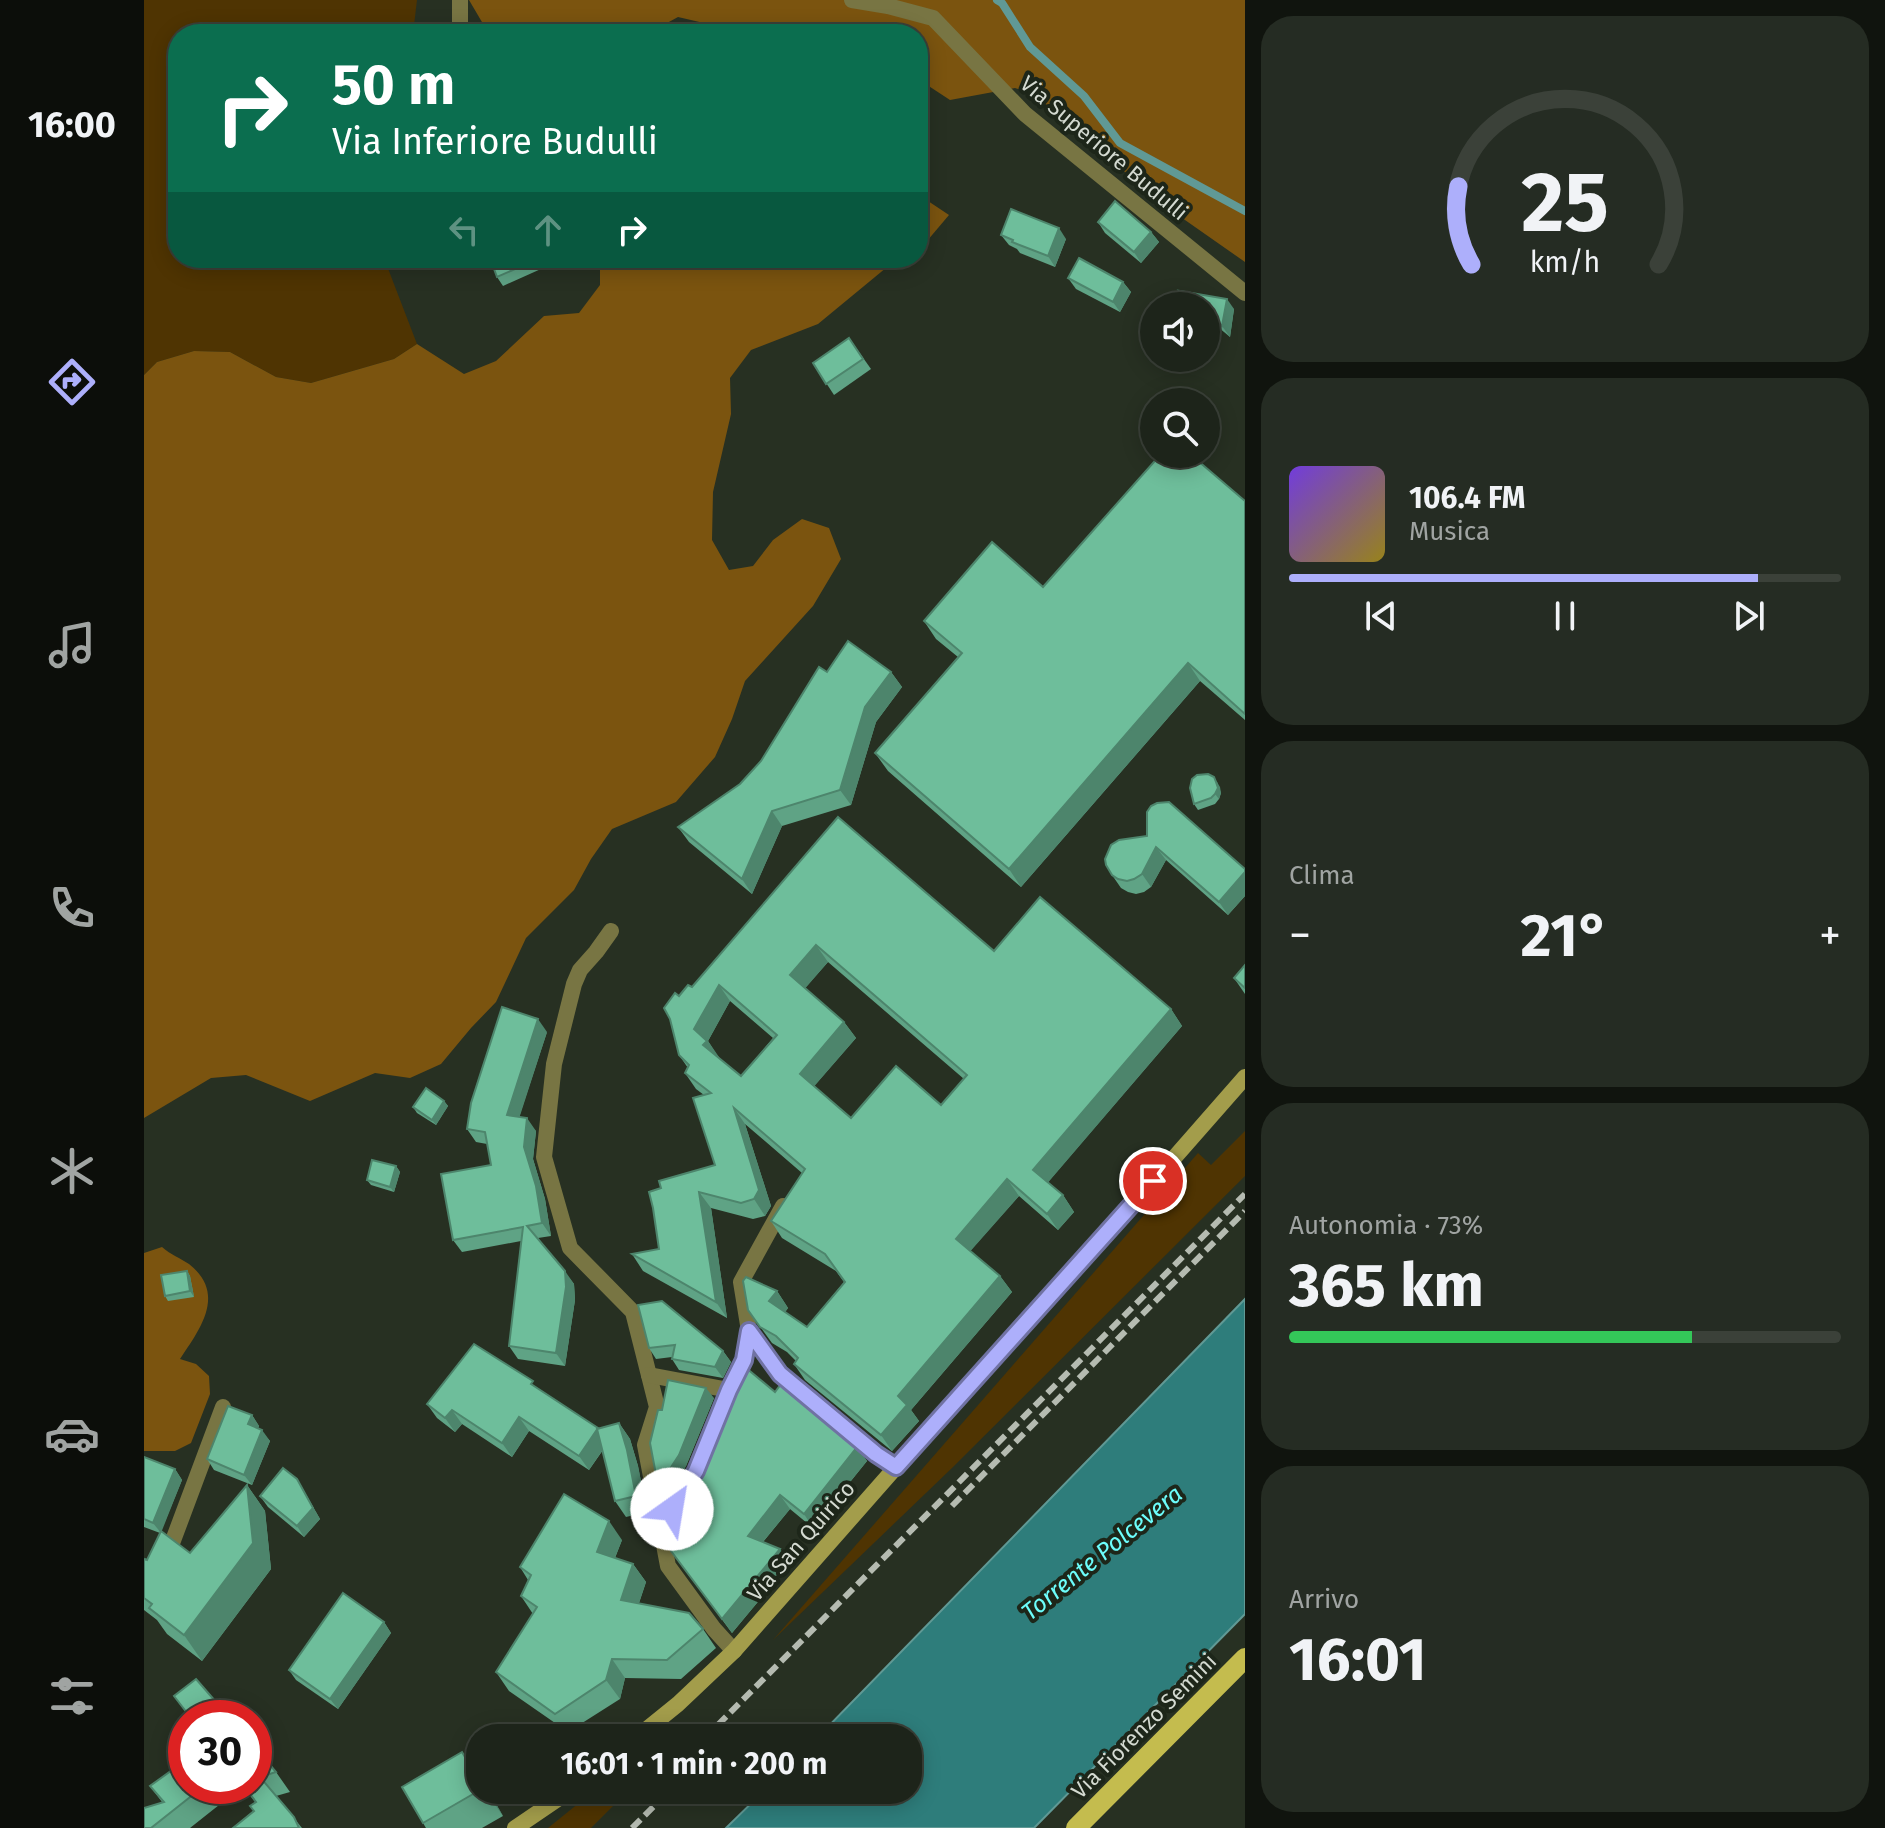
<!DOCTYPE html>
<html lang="it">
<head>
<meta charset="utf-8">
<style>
	body { margin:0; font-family:"Fira Sans",sans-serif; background:#252c23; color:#f1f3f6; height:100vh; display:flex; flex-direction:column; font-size:30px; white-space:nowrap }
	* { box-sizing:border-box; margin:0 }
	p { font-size:26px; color:#a0a4a2 }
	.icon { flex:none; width:44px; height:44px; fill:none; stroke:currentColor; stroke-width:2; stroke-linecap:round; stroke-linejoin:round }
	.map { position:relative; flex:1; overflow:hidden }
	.drawer { display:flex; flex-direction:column; gap:16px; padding:16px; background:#10140e; width:640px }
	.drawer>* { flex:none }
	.top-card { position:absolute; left:24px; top:24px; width:760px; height:244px; border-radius:32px; box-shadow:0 4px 20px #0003,0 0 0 2px #3b4139; background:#0b6e4f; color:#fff; overflow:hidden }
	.tools { position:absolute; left:996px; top:292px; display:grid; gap:16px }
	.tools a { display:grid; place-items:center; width:80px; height:80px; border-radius:50%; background:#1d241a; box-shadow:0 4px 20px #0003,0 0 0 2px #3b4139; font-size:40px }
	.speed { position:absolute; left:24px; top:1700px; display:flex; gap:16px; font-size:40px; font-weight:700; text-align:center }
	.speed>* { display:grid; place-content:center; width:104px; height:104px; border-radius:50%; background:#1d241a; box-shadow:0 4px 20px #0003,0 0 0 2px #3b4139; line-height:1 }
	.speed .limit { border:12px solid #d22; background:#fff; color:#111 }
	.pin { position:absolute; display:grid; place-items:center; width:68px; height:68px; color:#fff; margin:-34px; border:4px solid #fff; border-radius:50%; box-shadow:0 2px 8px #0007 }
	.me { position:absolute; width:88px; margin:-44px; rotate:32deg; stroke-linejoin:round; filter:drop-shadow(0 0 6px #0008) }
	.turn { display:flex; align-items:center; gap:28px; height:168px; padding:0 32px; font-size:36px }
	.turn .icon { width:104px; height:104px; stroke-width:2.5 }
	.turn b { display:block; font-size:56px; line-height:68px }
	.lanes { display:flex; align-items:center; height:76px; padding:0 32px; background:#0003; justify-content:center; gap:40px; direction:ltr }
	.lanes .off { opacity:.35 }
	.big { font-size:60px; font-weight:700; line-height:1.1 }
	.drawer .card { flex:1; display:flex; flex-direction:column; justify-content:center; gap:12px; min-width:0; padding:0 28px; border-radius:32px; background:#252c23 }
	.drawer .dial { align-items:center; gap:0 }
	.dial svg { height:208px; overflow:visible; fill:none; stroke:#3b4139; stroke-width:7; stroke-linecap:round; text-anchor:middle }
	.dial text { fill:#f1f3f6; stroke:none }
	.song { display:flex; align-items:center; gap:24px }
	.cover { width:96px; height:96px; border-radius:12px; background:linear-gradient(135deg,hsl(260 70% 55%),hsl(50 70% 35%)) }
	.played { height:8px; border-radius:4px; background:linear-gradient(90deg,#adaffb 85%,#3b4139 85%) }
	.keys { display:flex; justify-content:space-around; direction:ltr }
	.heat { display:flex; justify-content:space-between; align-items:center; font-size:44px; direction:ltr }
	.charge { height:12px; border-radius:6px; background:linear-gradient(90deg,#34c759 73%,#3b4139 0) }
	.trip { position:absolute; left:322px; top:1724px; width:456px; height:80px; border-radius:32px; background:#1d241a; box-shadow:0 4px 20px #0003,0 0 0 2px #3b4139; font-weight:700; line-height:80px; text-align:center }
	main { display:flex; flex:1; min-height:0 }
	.tab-bar { display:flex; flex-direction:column; width:144px; justify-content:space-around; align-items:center; background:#0c0e0a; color:#a0a4a2 }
	.tab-bar .icon { width:56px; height:56px }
	.tab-bar .current { color:#adaffb }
	.tab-bar b { font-size:36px; color:#f1f3f6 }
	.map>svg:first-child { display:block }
	.green { fill:#4f3402 }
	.forest { fill:#7b540f }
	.water { fill:#2e7d7b; stroke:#609995; stroke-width:2 }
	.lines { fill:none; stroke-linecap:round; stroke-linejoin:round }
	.stream { stroke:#609995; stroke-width:8 }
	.minor { stroke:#787543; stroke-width:16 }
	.secondary { stroke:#a39d4b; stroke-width:16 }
	.primary { stroke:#c4bc4e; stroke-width:20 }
	.rail { stroke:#b5bbb1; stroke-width:6; stroke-dasharray:12 6; stroke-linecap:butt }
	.wall { fill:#5fa385; fill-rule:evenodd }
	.shaded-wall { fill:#4d856c }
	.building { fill:#6ebe9b; stroke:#4d856c; stroke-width:2; fill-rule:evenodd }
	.route-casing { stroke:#7072a3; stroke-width:20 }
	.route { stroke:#adaffb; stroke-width:14 }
	.labels { text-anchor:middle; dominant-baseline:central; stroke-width:8; stroke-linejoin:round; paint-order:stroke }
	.street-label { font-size:22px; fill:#d4dad1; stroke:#1d2619 }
	.water-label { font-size:24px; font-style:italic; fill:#6cfdfb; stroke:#1d2619 }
</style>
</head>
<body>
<main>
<nav class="tab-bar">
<b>16:00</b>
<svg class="icon current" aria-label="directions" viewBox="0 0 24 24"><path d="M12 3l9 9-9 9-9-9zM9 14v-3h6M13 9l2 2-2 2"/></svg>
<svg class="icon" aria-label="music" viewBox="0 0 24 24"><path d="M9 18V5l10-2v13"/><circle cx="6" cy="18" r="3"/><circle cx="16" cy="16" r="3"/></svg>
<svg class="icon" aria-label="phone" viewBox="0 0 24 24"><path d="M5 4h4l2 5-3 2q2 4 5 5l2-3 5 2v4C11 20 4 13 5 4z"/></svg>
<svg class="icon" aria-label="climate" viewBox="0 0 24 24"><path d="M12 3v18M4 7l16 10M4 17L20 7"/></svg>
<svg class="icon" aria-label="car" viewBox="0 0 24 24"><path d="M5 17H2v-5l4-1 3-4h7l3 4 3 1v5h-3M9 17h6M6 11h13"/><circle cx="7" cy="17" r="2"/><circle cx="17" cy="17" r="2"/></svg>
<svg class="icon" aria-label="filters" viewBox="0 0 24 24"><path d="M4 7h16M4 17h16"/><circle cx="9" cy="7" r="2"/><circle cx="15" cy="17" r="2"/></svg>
</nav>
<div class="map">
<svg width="1101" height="1828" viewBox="0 0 1101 1828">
	<rect width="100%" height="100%" fill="#273022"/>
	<g class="green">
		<path d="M0 0H273L269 34H34V258H240L273 344 250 359 167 383 132 377 86 352 50 351 13 362 0 375Z"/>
		<path d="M1101 1131V1176L808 1468 629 1640 1054 1153 1067 1165Z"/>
		<path d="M451 1790H485L447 1828H404Z"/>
	</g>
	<g class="forest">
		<path d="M325 0H1101V262L1031 213 885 93 871 88 806 100 774 79V34H607L534 17 503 34H345Z"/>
		<path d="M775 195 805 215 783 241 774 246Z"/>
		<path d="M456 258H754L674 324 607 350 586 378 587 414 569 492 568 540 585 570 609 566 629 540 658 519 685 528 697 559 669 606 601 681 588 719 571 757 532 802 468 829 447 859 430 890 382 938 352 1002 327 1028 297 1064 266 1078 231 1073 166 1101 102 1075 67 1078 0 1118V375L13 362 50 351 86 352 132 377 167 383 250 359 273 344 320 374 352 361 400 316 435 313 456 285Z"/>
		<path d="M18 1247C27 1255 36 1258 45 1264 83 1294 56 1329 36 1359L52 1364 65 1376 66 1394 47 1443 31 1451H0V1253Z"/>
	</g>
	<path class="water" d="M1101 1299V1614L890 1828H582L621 1790H764V1738H673Z"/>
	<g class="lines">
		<path class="stream" d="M853 0 858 3 886 47 940 96 976 143 1101 211"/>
		<g class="minor">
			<path d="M316 0V25L319 34"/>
			<path d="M708 0 744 6 789 18 881 114 1101 293"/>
			<path d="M467 931 452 952 436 970 430 984 410 1064 400 1157 426 1248 489 1312 513 1407 501 1445 524 1566 570 1629 590 1651"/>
			<path d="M605 1331 636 1374 732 1454 752 1467"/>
			<path d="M505 1375 585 1390"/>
			<path d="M588 1384 600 1360 605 1331 597 1282 639 1206"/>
			<path d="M516 1528 553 1468"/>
			<path d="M0 1591 18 1570 79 1407"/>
		</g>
		<g class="secondary">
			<path d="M492 1738 534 1704 590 1651 752 1467 973 1223 1101 1077"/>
			<path d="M371 1828 427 1790"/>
		</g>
		<path class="primary" d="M932 1828 1101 1658"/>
		<g class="rail">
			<path d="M808 1506 1101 1211"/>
			<path d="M561 1738 1101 1194"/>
			<path d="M488 1828 526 1790"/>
		</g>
	</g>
	<g class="wall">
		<path d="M954 222 1007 232 1015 242 997 263 961 233Z"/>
		<path d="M857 235 922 239 911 267 876 253 873 249 865 245Z"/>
		<path d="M327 258H417V260L359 286 353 277 347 263 334 268Z"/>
		<path d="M924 278 979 282 987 292 976 312 932 289Z"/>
		<path d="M1036 291 1090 309 1086 337 1062 317V306H1049L1043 301Z"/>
		<path d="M705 338 727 369 690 395 669 363Z"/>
		<path d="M1101 501V720L1056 681 877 887 744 771 731 753 814 657 792 639 780 621 899 587Z"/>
		<path d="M683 672H747L758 687 732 722 707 805 638 826 608 894 545 842 534 827 596 784 617 761Z"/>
		<path d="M1073 782 1077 793 1075 799 1071 804 1054 810 1050 804Z"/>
		<path d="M694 817 850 951 1027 1009 1038 1026 904 1182 919 1195 930 1212 914 1230 875 1196 826 1251 856 1276 868 1292 767 1410 775 1421 748 1451 661 1380 650 1364 652 1361 643 1352 628 1343 604 1310 633 1291 644 1308 641 1312 663 1327 700 1282 692 1271 638 1238 627 1221 658 1173 601 1124 627 1206 621 1216 609 1219 567 1208 583 1318 499 1271 488 1254 515 1249 517 1188 571 1165 560 1095 552 1089 541 1073 544 1068 535 1055V996L548 987ZM684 962 820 1079 797 1105 707 1118 670 1086 712 1038 700 1022 661 988ZM586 1001 629 1038 597 1076 574 1057 564 1041Z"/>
		<path d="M975 840 1101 869V896L1084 915 1022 860 1007 887 1000 892 992 894 984 892 977 888 968 875Z"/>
		<path d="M1101 965V994L1090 978Z"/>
		<path d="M403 1032 375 1117 392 1131 389 1159 401 1199 407 1236 394 1238 430 1284 431 1300 421 1366 374 1359 365 1346 377 1241 318 1252 309 1240 347 1165 343 1144 332 1142 323 1129Z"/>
		<path d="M300 1101 304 1106 292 1125 273 1113 269 1107Z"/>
		<path d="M252 1166 256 1172 250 1192 227 1185 223 1180Z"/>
		<path d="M43 1271 46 1276 50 1297 24 1301 21 1296Z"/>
		<path d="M494 1305 579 1351 587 1362 579 1378 535 1370 528 1359V1357L512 1359 505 1348Z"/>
		<path d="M396 1390 454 1429 475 1423 486 1439 494 1466 503 1512 482 1517 471 1501 459 1450 445 1470 385 1431 368 1457 318 1424 311 1432 293 1418 283 1404Z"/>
		<path d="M631 1392 713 1447 723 1461 669 1528 646 1509 619 1542 646 1563 588 1633 527 1551 544 1490 539 1483Z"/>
		<path d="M570 1398 542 1466 526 1492 521 1491 513 1480 518 1410Z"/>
		<path d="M108 1415 115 1426 114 1428 126 1441 108 1485 70 1470 63 1459Z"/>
		<path d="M0 1457 31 1469 38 1480 17 1531 46 1553 103 1485 121 1511 127 1569 58 1661 23 1634 13 1620 0 1610V1561L3 1560 16 1533 0 1527Z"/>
		<path d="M153 1479 176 1519 160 1537 124 1507 116 1496Z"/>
		<path d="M478 1540 471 1558 489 1564 502 1582 495 1603 559 1629 572 1648 537 1679 481 1678 476 1699 424 1732 365 1691 352 1672 389 1614 377 1596 384 1580 376 1567Z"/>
		<path d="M240 1622 247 1633 194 1709 152 1680 145 1670Z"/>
		<path d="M110 1746 132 1772 146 1792 132 1796 158 1828H89L109 1811 111 1802 99 1786 46 1828H0L18 1802 6 1786H110Z"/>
		<path d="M336 1790H344L359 1816 338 1828H282L279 1823Z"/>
	</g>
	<g class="shaded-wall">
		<path d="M915 228 922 239 911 267 904 256Z"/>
		<path d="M1007 232 1015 242 997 263 990 252Z"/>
		<path d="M979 282 987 292 976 312 969 302Z"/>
		<path d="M1083 299 1090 309 1086 337 1078 326Z"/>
		<path d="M1044 663 1056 681 877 887 865 869Z"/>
		<path d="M747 672 758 687 732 722 707 805 696 790 721 707Z"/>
		<path d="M1070 777 1076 787 1077 793 1075 799 1071 794Z"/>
		<path d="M628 811 638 826 608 894 598 879Z"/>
		<path d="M1012 847 1022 860 1007 887 998 874Z"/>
		<path d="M1101 872V896L1084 915 1075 902Z"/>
		<path d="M672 945 684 962 658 992 646 975Z"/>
		<path d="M575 985 586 1001 564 1041 575 1057 571 1062 550 1029Z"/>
		<path d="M1027 1009 1038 1026 901 1186 889 1170Z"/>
		<path d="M394 1019 403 1032 372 1128 363 1115Z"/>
		<path d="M700 1022 712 1038 667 1090 656 1074Z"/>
		<path d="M300 1101 304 1106 292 1125 288 1120Z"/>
		<path d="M590 1108 601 1124 627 1206 621 1216 610 1199Z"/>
		<path d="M383 1118 392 1131 389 1159 401 1199 407 1236 398 1223 380 1147Z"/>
		<path d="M252 1166 256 1172 250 1192 246 1187Z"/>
		<path d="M863 1179 875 1196 823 1255 812 1239Z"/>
		<path d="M555 1192 567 1208 583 1318 572 1302Z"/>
		<path d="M919 1195 930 1212 914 1230 903 1214Z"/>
		<path d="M43 1271 46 1276 50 1297 46 1291Z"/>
		<path d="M421 1271 430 1284 431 1300 421 1366 412 1353Z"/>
		<path d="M856 1276 868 1292 767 1410 775 1421 748 1451 737 1435 754 1396Z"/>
		<path d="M633 1291 644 1308 637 1318 625 1301Z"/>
		<path d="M579 1351 587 1362 579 1378 571 1367Z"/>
		<path d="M562 1388 570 1398 542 1466 526 1492 518 1481Z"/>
		<path d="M308 1410 318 1424 311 1432 301 1418Z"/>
		<path d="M108 1415 115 1426 112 1435 104 1424Z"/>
		<path d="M375 1417 385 1431 368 1457 358 1443Z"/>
		<path d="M475 1423 486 1439 494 1466 503 1512 492 1496Z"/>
		<path d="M454 1428 464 1442 445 1470 435 1456Z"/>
		<path d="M118 1430 126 1441 108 1485 100 1475Z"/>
		<path d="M713 1447 723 1461 669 1528 660 1514Z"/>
		<path d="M31 1469 38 1480 17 1533 9 1523Z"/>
		<path d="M153 1479 176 1519 160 1537 153 1526Z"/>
		<path d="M103 1485 121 1511 127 1569 58 1661 40 1635Z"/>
		<path d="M636 1495 646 1509 613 1549 604 1536Z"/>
		<path d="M465 1521 478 1540 466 1570 453 1552Z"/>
		<path d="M636 1549 646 1563 588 1633 578 1619Z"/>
		<path d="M489 1564 502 1582 490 1618 477 1600Z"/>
		<path d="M240 1622 247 1633 194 1709 186 1699Z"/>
		<path d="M468 1659 481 1678 476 1699 462 1680Z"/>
		<path d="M318 1752 336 1777V1782Z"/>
		<path d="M341 1790H344L359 1816Z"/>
	</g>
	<g class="building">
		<path d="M971 201 1007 232 990 252 954 222Z"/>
		<path d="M867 209 915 228 904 256 868 242 869 240 857 235Z"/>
		<path d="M346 258H396L353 277Z"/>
		<path d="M935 258 979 282 969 302 924 278Z"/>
		<path d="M1036 291 1083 299 1078 326 1062 313V306H1054Z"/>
		<path d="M705 338 719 359 682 384 669 363Z"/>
		<path d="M1017 454H1046L1101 501V714L1044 663 865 869 731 753 818 653 780 621 848 542 899 587Z"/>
		<path d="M704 641 747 672 721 707 696 790 628 811 598 879 534 827 596 784 617 761 675 667 683 672Z"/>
		<path d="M1064 774 1070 777 1072 782 1074 788 1071 794 1067 798 1050 804 1046 788 1048 779 1053 775Z"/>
		<path d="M1025 802 1101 869V872L1075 902 1012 847 998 874 990 879 983 881 974 879 968 875 962 865 961 859 967 845 975 840 1003 836V812L1007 806 1013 803Z"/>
		<path d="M694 817 850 951 896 897 1027 1009 889 1170 919 1195 903 1214 863 1179 812 1239 856 1276 754 1396 763 1405 737 1435 650 1364 654 1358 632 1336 616 1327 604 1310 599 1281 602 1277 633 1291 625 1301 663 1327 701 1282 681 1254 627 1221 661 1169 590 1108 615 1190 610 1199 597 1203 555 1192 572 1302 488 1254 515 1249 509 1208 505 1192 517 1188 515 1181 571 1165 549 1098 567 1093 541 1073 545 1065 535 1055 526 1019 520 1008 531 993 535 996 544 985 548 987ZM672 945 823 1075 797 1105 752 1066 707 1118 656 1074 700 1022 646 975ZM575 985 633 1035 597 1076 559 1045 563 1041 550 1029Z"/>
		<path d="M1101 965V988L1090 978Z"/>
		<path d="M358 1007 394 1019 363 1115 383 1118 380 1147 392 1186 398 1223 383 1226 421 1271 422 1287 412 1353 365 1346 379 1227 309 1240 297 1174 347 1165 341 1132 323 1129 327 1103Z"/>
		<path d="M282 1088 300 1101 288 1120 269 1107Z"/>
		<path d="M228 1160 252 1166 246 1187 223 1180Z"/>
		<path d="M43 1271 46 1291 21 1296 17 1275Z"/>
		<path d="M518 1301 579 1351 571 1367 528 1359 531 1345 505 1348 494 1305Z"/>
		<path d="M330 1344 389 1381 387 1384 454 1428 435 1456 375 1417 358 1443 308 1410 301 1418 283 1404Z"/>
		<path d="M595 1362 631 1392 637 1384 713 1447 660 1514 636 1495 604 1536 636 1549 578 1619 527 1551 536 1508 546 1484 539 1483 552 1462Z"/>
		<path d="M524 1380 562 1388 535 1455 518 1481 513 1480 506 1443 514 1410H518Z"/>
		<path d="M84 1406 108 1415 104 1424 118 1430 100 1475 63 1459Z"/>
		<path d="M475 1423 483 1450 492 1496 471 1501 453 1429Z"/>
		<path d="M0 1457 31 1469 9 1523 0 1519Z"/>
		<path d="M139 1468 153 1479 169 1508 153 1526 116 1496Z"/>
		<path d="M103 1485 109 1543 40 1635 5 1608 8 1604 0 1598V1561L1 1559 3 1560 17 1531 46 1553Z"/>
		<path d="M420 1494 465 1521 453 1552 489 1564 477 1600 545 1613 559 1629 523 1660 468 1659 462 1680 411 1714 352 1672 393 1607 377 1596 387 1575 376 1567Z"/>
		<path d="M199 1593 240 1622 186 1699 145 1670Z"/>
		<path d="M52 1679 86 1718H47L30 1696Z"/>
		<path d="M110 1746 132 1772 116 1777 150 1817 155 1828H89L110 1811 106 1806 112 1802 100 1786H110Z"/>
		<path d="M318 1752 336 1782V1790L279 1823 258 1787Z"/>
		<path d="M42 1760V1786H60L7 1828H0V1808L20 1802 6 1786Z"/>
	</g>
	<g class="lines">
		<defs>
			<path id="route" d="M528 1509 552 1471 585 1390 600 1360 605 1331 636 1374 732 1454 752 1467 1009 1181"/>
		</defs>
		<use href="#route" class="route-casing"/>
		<use href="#route" class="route"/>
	</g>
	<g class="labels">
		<g class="street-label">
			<text transform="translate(960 148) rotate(40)">Via Superiore Budulli</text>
			<text transform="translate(657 1541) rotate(-49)">Via San Quirico</text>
			<text transform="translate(1000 1726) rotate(-45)">Via Fiorenzo Semini</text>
		</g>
		<g class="water-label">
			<text transform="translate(958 1553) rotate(-39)">Torrente Polcevera</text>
		</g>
	</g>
</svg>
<div class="tools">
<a><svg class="icon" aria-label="sound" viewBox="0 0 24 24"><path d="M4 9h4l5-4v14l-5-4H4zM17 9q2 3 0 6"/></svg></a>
<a><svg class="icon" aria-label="search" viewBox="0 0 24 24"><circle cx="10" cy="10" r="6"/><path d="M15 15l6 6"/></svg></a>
</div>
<div class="speed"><div class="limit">30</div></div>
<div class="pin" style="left:1009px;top:1181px;background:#d93025"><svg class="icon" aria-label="arrive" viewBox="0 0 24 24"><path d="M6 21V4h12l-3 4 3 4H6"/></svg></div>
<svg class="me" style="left:528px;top:1509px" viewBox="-20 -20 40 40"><circle r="19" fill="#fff"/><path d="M0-13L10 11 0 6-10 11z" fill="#adaffb"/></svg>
<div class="trip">16:01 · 1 min · 200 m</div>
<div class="top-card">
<div class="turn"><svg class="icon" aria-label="right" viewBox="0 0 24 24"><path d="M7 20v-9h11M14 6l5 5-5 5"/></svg><div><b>50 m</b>Via Inferiore Budulli</div></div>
<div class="lanes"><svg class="icon off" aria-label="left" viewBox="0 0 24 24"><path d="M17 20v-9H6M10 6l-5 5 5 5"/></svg><svg class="icon off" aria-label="ahead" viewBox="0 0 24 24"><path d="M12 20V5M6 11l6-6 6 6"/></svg><svg class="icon" aria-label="right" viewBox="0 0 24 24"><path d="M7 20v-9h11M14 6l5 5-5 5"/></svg></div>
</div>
</div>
<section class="drawer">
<div class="card dial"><svg viewBox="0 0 100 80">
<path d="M14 69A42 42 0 1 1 86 69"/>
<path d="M14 69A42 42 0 0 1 9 39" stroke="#adaffb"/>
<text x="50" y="56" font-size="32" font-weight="700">25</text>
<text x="50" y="72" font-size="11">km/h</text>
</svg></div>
<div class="card">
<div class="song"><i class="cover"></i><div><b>106.4 FM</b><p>Musica</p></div></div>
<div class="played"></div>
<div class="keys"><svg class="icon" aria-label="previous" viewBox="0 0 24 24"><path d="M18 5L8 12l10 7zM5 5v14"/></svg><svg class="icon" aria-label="pause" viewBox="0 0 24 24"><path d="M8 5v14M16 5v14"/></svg><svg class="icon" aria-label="next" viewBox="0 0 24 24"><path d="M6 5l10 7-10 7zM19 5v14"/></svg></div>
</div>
<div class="card"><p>Clima</p>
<div class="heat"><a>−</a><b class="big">21°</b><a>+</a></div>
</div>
<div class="card"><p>Autonomia · 73%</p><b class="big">365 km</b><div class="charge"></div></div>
<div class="card"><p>Arrivo</p><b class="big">16:01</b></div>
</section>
</main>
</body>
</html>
